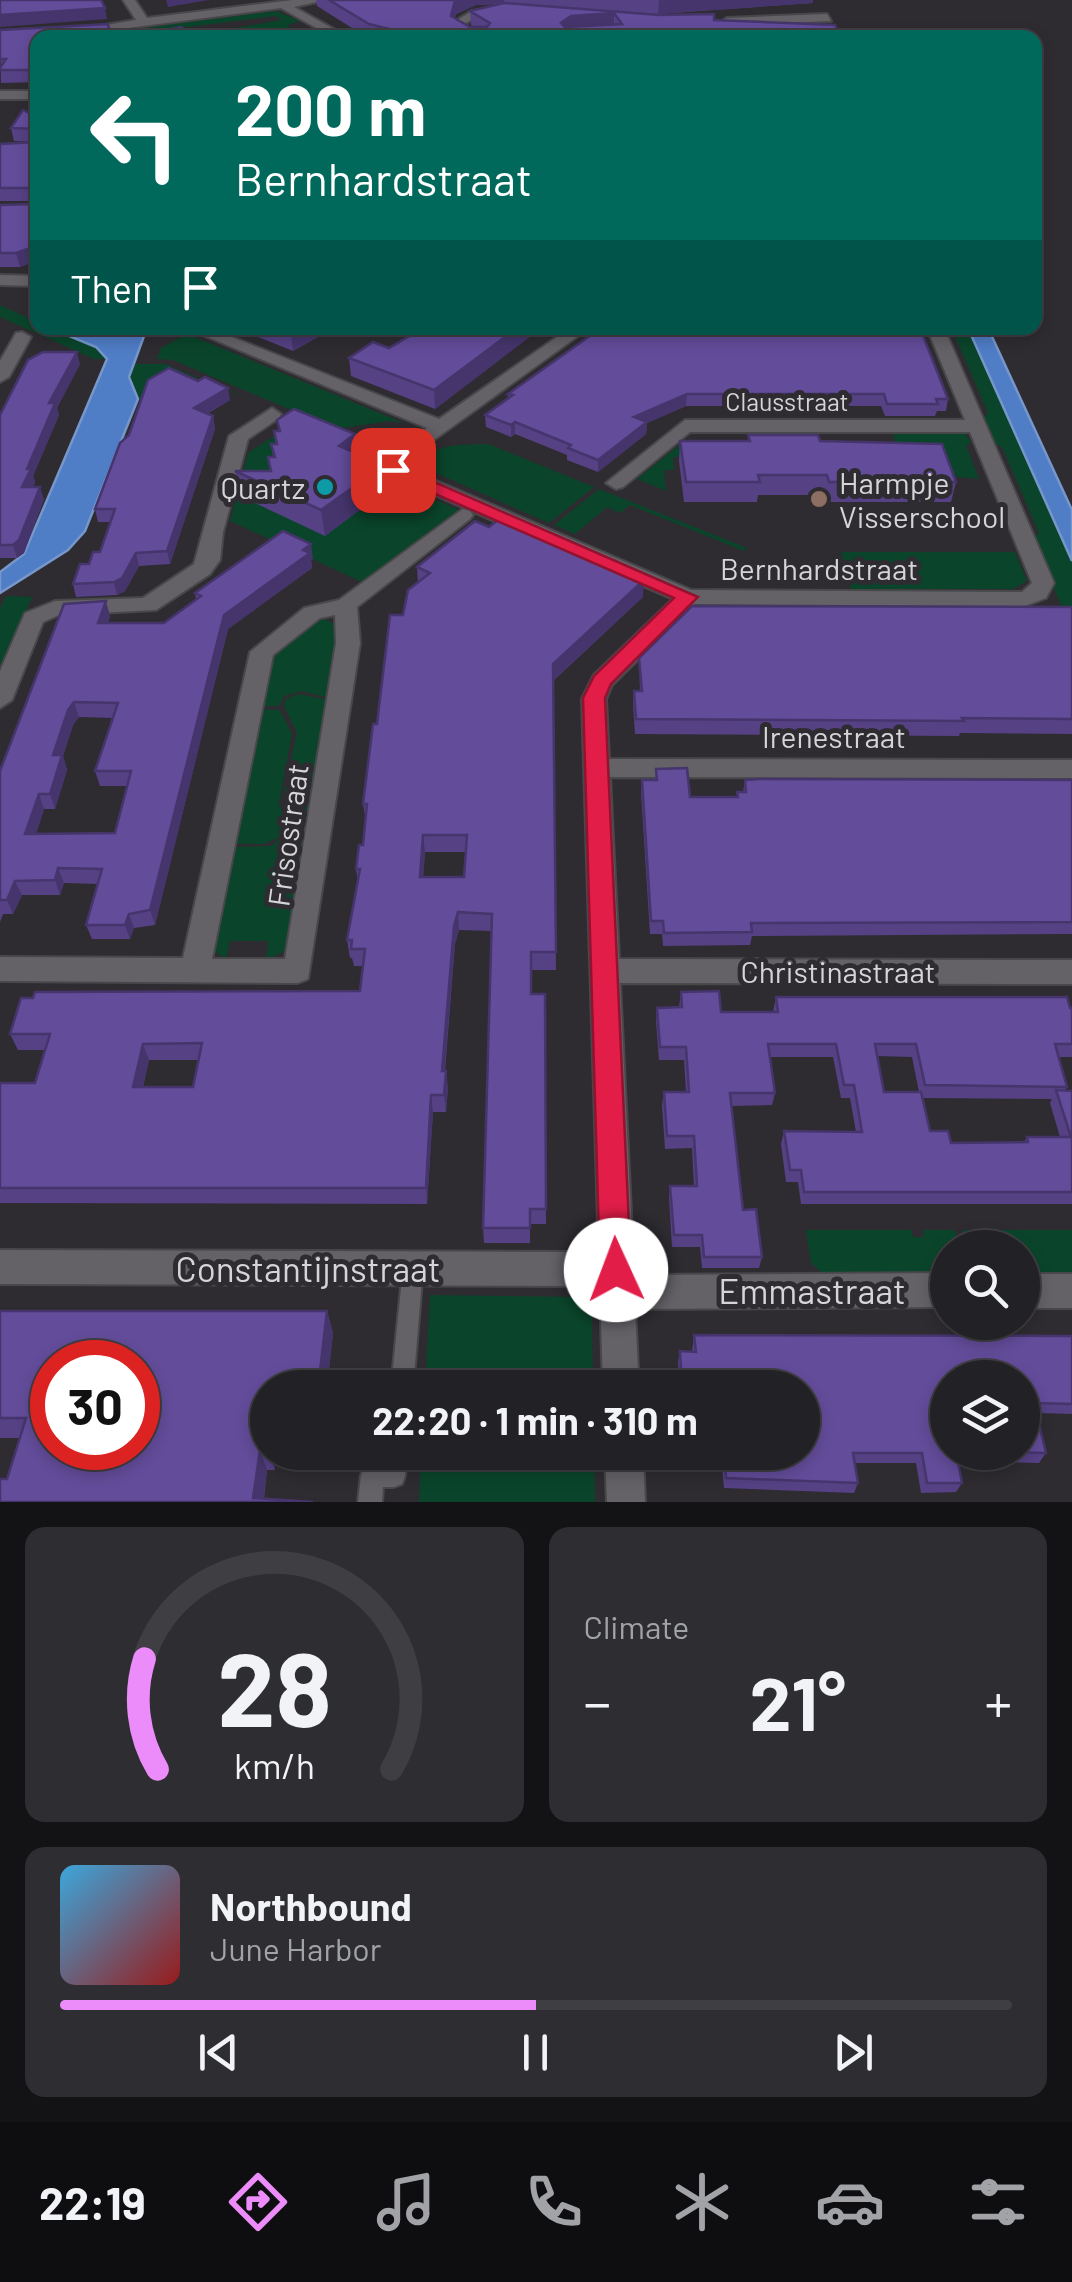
<!DOCTYPE html>
<html lang="en">
<head>
<meta charset="utf-8">
<style>
	body { margin:0; font-family:Barlow,sans-serif; background:#2e2e32; color:#f1f3f6; height:100vh; display:flex; flex-direction:column; font-size:38px; white-space:nowrap }
	* { box-sizing:border-box; margin:0 }
	p { font-size:32px; color:#a2a3a7 }
	.icon { flex:none; width:55px; height:55px; fill:none; stroke:currentColor; stroke-width:2; stroke-linecap:round; stroke-linejoin:round }
	.map { position:relative; height:1502px; overflow:hidden }
	.panel { display:flex; flex-direction:column; gap:25px; padding:25px; background:#131214; flex:1 }
	.panel>* { flex:none }
	.top-card { position:absolute; left:30px; top:30px; width:1012px; height:305px; border-radius:20px; box-shadow:0 5px 15px #0003,0 0 0 2px #3f3e42; background:#00695c; color:#fff; overflow:hidden }
	.fabs { position:absolute; left:930px; top:1230px; display:grid; gap:20px }
	.fabs a { display:grid; place-items:center; width:110px; height:110px; border-radius:50%; background:#222125; box-shadow:0 5px 15px #0003,0 0 0 2px #3f3e42; font-size:50px }
	.speed { position:absolute; left:30px; top:1340px; display:flex; gap:20px; font-size:50px; font-weight:700; text-align:center }
	.speed>* { display:grid; place-content:center; width:130px; height:130px; border-radius:50%; background:#222125; box-shadow:0 5px 15px #0003,0 0 0 2px #3f3e42; line-height:1 }
	.speed .limit { border:15px solid #d22; background:#fff; color:#111 }
	.pin { position:absolute; display:grid; place-items:center; width:85px; height:85px; color:#fff; margin:-42px; border-radius:20px; box-shadow:0 5px 15px #0006 }
	.me { position:absolute; width:110px; margin:-55px; rotate:358deg; stroke-linejoin:round; filter:drop-shadow(0 0 8px #0008) }
	.turn { display:flex; align-items:center; gap:35px; height:210px; padding:0 40px; font-size:45px }
	.turn .icon { width:130px; height:130px; stroke-width:2.5 }
	.turn b { display:block; font-size:70px; line-height:85px }
	.then { display:flex; align-items:center; height:95px; padding:0 40px; background:#0003; gap:20px; font-size:38px }
	.big { font-size:75px; font-weight:700; line-height:1.1 }
	.panel .tile { flex:1; display:flex; flex-direction:column; justify-content:center; gap:15px; min-width:0; padding:0 35px; border-radius:20px; background:#2e2e32 }
	.panel .dial { align-items:center; gap:0 }
	.dial svg { height:260px; overflow:visible; fill:none; stroke:#3f3e42; stroke-width:7; stroke-linecap:round; text-anchor:middle }
	.dial text { fill:#f1f3f6; stroke:none }
	.song { display:flex; align-items:center; gap:30px }
	.cover { width:120px; height:120px; border-radius:15px; background:linear-gradient(135deg,hsl(200 70% 55%),hsl(0 70% 35%)) }
	.played { height:10px; border-radius:5px; background:linear-gradient(90deg,#ec8cfa 50%,#3f3e42 50%) }
	.keys { display:flex; justify-content:space-around; direction:ltr }
	.heat { display:flex; justify-content:space-between; align-items:center; font-size:55px; direction:ltr }
	.panel .tiles { flex:1; display:grid; gap:25px; grid-template-columns:1fr 1fr }
	.tile:last-child { grid-column:span 2 }
	.trip { position:absolute; left:250px; top:1370px; width:570px; height:100px; border-radius:50px; background:#222125; box-shadow:0 5px 15px #0003,0 0 0 2px #3f3e42; font-weight:700; line-height:100px; text-align:center }
	.tabs { display:flex; height:160px; justify-content:space-around; align-items:center; background:#0e0d0f; color:#a2a3a7 }
	.tabs .icon { width:70px; height:70px }
	.tabs .selected { color:#ec8cfa }
	.tabs b { font-size:45px; color:#f1f3f6 }
	.map>svg:first-child { display:block }
	.green { fill:#0a452b }
	.water { fill:#4f7dc6; stroke:#7797cb; stroke-width:2.5 }
	.lines { fill:none; stroke-linecap:round; stroke-linejoin:round }
	.lane-casing { stroke:#48474a; stroke-width:4 }
	.street-casing { stroke:#48474a; stroke-width:4 }
	.lane { fill:#646267; fill-rule:evenodd }
	.street { fill:#646267; fill-rule:evenodd }
	.wall { fill:#554184; fill-rule:evenodd }
	.shaded-wall { fill:#45356c }
	.building { fill:#634c9a; stroke:#45356c; stroke-width:2.5; fill-rule:evenodd }
	.route { fill:#e11d48; stroke:#92132f; stroke-width:2.5 }
	.culture-dot { fill:#0f9aa8; stroke:#2e2c31; stroke-width:4 }
	.education-dot { fill:#8d6e63; stroke:#2e2c31; stroke-width:4 }
	.labels { text-anchor:middle; dominant-baseline:central; stroke-width:10; stroke-linejoin:round; paint-order:stroke }
	.far-street-label { font-size:25px; fill:#d5d4d7; stroke:#2e2c31 }
	.poi-label { font-size:30px; fill:#d5d4d7; stroke:#2e2c31; text-anchor:start }
	.street-label { font-size:30px; fill:#d5d4d7; stroke:#2e2c31 }
	.near-street-label { font-size:35px; fill:#d5d4d7; stroke:#2e2c31 }
</style>
</head>
<body>
<div class="map">
<svg width="1072" height="1502" viewBox="0 0 1072 1502">
	<rect width="100%" height="100%" fill="#2e2c31"/>
	<g class="green">
		<path d="M276 11 300 21 287 25 303 37H217L211 32 282 20 276 16 106 37 126 30Z"/>
		<path d="M0 305 37 322 38 328C59 328 95 341 107 359H94L0 317Z"/>
		<path d="M945 328H968L1072 561V610H1063L1033 538 1039 533 1002 447 994 443 982 418 988 413 954 334Z"/>
		<path d="M187 334 404 423 390 421 336 429 173 360 157 359 161 348Z"/>
		<path d="M134 364H165L271 408 184 373 136 401 129 378Z"/>
		<path d="M299 420 348 435 386 427 411 433 362 468 459 510 364 583 230 521 248 453Z"/>
		<path d="M893 433 965 434 971 442 966 446 979 479 740 457H673L674 470H664L666 491 637 479 683 442H895Z"/>
		<path d="M487 444 491 445 594 487 549 523 420 466C431 442 463 445 487 444Z"/>
		<path d="M599 489 619 497 747 548 744 551 630 505 620 513 607 507 575 534 554 525Z"/>
		<path d="M841 552H1015L1027 581 1013 589H851Z"/>
		<path d="M6 596 32 597 0 675V608Z"/>
		<path d="M325 619 339 627 329 698 301 691 284 696 279 706H261L271 655 314 621Z"/>
		<path d="M298 694 329 700 309 826 293 824 283 799 297 733 284 706 286 699Z"/>
		<path d="M260 709 280 710 292 734 279 803 285 820 281 827 282 836 264 844H233Z"/>
		<path d="M294 829H309L289 949 266 960 268 941H230L226 959 213 950 232 847 271 846Z"/>
		<path d="M806 1230H911L913 1237H924L923 1230H955L959 1247 948 1248 947 1274H823L811 1263Z"/>
		<path d="M962 1230H1072V1274H1023L1022 1248 966 1247Z"/>
		<path d="M430 1295 578 1297 592 1317 593 1387H425Z"/>
		<path d="M421 1453H594L595 1502H419Z"/>
	</g>
	<g class="water">
		<path d="M50 328H147L129 377 138 399 85 531 68 550 0 593V572L24 554 107 359 96 347Z"/>
		<path d="M968 328H988L1072 510V561Z"/>
	</g>
	<g class="lines">
		<defs>
			<g id="lane">
				<path d="M413 1258 420 1261 423 1268 413 1388H391L403 1268 406 1261Z"/>
				<path d="M385 1452H407L405 1476 402 1484 394 1487H383L382 1502H358L361 1475 364 1467 372 1464H384Z"/>
			</g>
			<g id="street">
				<path d="M123 0H135L147 18 293 0H326L294 7 350 38H334L281 8 75 35 69 31 136 20Z"/>
				<path d="M507 8V12L479 16 466 23 469 30 487 38 460 35 454 22 472 11Z"/>
				<path d="M827 14 831 21 727 26 721 22 727 18Z"/>
				<rect x="0" y="91" width="38" height="8"/>
				<path d="M0 275 38 276V286L0 285Z"/>
				<path d="M186 328H209L439 419 570 328H589L399 465 691 590 1022 592 1032 583 970 432H690L623 487 616 489 606 483 685 420H965L927 328H944L1054 583 1046 598 1025 606 694 604 612 685 606 699 609 759 1072 760V778L610 777 619 959 1072 960V984L620 983 634 1275 948 1273V1307L635 1309 639 1388H603L600 1286 0 1284V1250L599 1252 582 699 594 675 673 599 378 470V462L427 428Z"/>
				<path d="M22 332 31 337 9 377 0 382V361L16 333Z"/>
				<path d="M272 408 281 414 279 418 248 439 223 532 220 560 210 574 156 610 59 615 43 622 12 700 0 708V671L25 613 55 601 143 598 194 564 229 436Z"/>
				<path d="M463 509 470 511 473 515 470 519 357 607 360 643 308 979 298 983 0 981V957L183 958 250 652 304 608 339 600ZM335 615 336 643 285 959H212L273 655 320 618Z"/>
				<rect x="1022" y="1274" width="50" height="34"/>
				<path d="M605 1452H643L645 1502H607Z"/>
			</g>
		</defs>
		<use href="#lane" class="lane-casing"/>
		<use href="#street" class="street-casing"/>
		<use href="#lane" class="lane"/>
		<use href="#street" class="street"/>
	</g>
	<g class="wall">
		<path d="M316 0H813V3L658 14 565 8 714 20 368 38 317 6ZM500 4 470 11 471 25 475 27H470L454 18 456 14 476 5Z"/>
		<path d="M0 30 38 38V82L1 83Z"/>
		<path d="M38 104V259L20 267H0V205L37 204V201H0V144L37 142 14 141 11 128 31 114Z"/>
		<path d="M241 328H334L293 351 241 330Z"/>
		<path d="M415 328H541L435 409 351 376 349 358 389 348 420 329Z"/>
		<path d="M601 328 948 399 946 411H937L935 416H885L881 406H686L647 423 646 434 598 472 567 460V455L515 434 511 437 486 427 485 415 508 399V394Z"/>
		<path d="M80 364 57 408 59 415 33 476 35 482 33 487 44 499 24 553 17 558H0V415Z"/>
		<path d="M230 400 207 414 213 416 215 429 170 564 139 566 125 591 117 595 76 597 73 584 100 552 110 522H98L95 509 120 443Z"/>
		<path d="M277 420 384 465 386 490 325 536 240 496 235 471H270L268 457H273L271 444H276L274 431H279Z"/>
		<path d="M748 435 820 441 956 482 951 502H825L823 495H758L757 502H684L679 461 680 441H748Z"/>
		<path d="M313 559 311 560 312 568 228 629 155 925 134 928 130 939H92L86 925 98 884 64 883 60 895H22L13 914H3L0 922V771L110 616 108 623H164L196 600 195 593ZM79 717 113 718 95 771 100 786H127L115 833 36 834 44 809H55L67 770 63 756 73 725Z"/>
		<path d="M417 567 643 597 553 681 556 970H531V994H545L546 1224H530V1243H484L483 1228 492 931 459 930 455 944 445 1071 448 1088 446 1112H433L427 1204 0 1203V1083H35L45 1050H18L10 1034 360 991 363 966H354L352 958H350L347 940 358 882 356 869 363 845 366 821 363 804 377 724 403 615 418 583ZM425 852H466L464 877H423ZM149 1060H198L193 1087H143Z"/>
		<path d="M1072 607V734L960 733 959 736 635 734 633 705 634 691H640L639 658Z"/>
		<path d="M656 769 690 797H737V792H743L745 780H1072V934L752 936 750 945 663 946 662 934H650L641 793 642 780H655Z"/>
		<path d="M681 992 721 1012H773L776 997 1072 1008V1057H1058L1067 1087 1065 1090 1072 1091V1204H801L798 1182H786L781 1144 784 1131 856 1132 850 1098H841L833 1057H770L775 1093 772 1105 731 1106 743 1210 762 1257 759 1268H702L700 1247H672L669 1198 670 1186H694L692 1148 665 1149 662 1105 664 1092H686L684 1060H659L656 1021 657 1008 679 1007ZM877 1056 912 1057 919 1092H884ZM923 1098 1052 1099 1050 1103 1060 1137H1027L1024 1142 951 1143 930 1131Z"/>
		<path d="M0 1311H327L333 1333 327 1388H268V1452H272L275 1470H267L264 1499 7 1479 20 1438H0Z"/>
		<path d="M694 1335 1072 1336V1414L1037 1413 1046 1453 1039 1463 995 1462 993 1452H1022V1378H948V1452L962 1483 956 1492 921 1493 916 1463H855L858 1483 854 1493 724 1488 722 1467 725 1458H766V1452H802V1388H680L678 1362 680 1351 692 1352Z"/>
	</g>
	<g class="shaded-wall">
		<path d="M166 0H209L168 7Z"/>
		<path d="M455 0H504V3L476 5 456 14 452 31 451 16Z"/>
		<path d="M659 0H813V3L658 14Z"/>
		<path d="M105 8 107 19 0 27V15Z"/>
		<path d="M614 13V27L561 38V23L571 16Z"/>
		<path d="M38 239 37 261 20 267 16 253Z"/>
		<path d="M301 328H334L293 351 291 333Z"/>
		<path d="M517 328H541L435 409 434 390Z"/>
		<path d="M77 352 80 364 57 408 59 415 33 476 35 482 26 499 22 487 49 403Z"/>
		<path d="M228 388 230 400 196 420 194 408Z"/>
		<path d="M687 394 686 406 647 423 646 434 598 472V460L634 417Z"/>
		<path d="M213 416 215 429 170 564 167 551Z"/>
		<path d="M515 422V434L511 437V425Z"/>
		<path d="M355 434 358 460 339 446Z"/>
		<path d="M384 465 386 490 325 536 321 510Z"/>
		<path d="M40 487 44 499 24 553 17 558 13 545Z"/>
		<path d="M311 544 313 559 311 560 312 568 228 629 155 925 150 910 224 615Z"/>
		<path d="M136 553 139 566 125 591 117 595 114 582Z"/>
		<path d="M644 580 643 597 552 681 553 664Z"/>
		<path d="M106 601 110 616 103 638 98 623Z"/>
		<path d="M74 702 79 717 73 725 63 756 67 770 55 809 50 794 53 755 68 710Z"/>
		<path d="M39 794 44 809 31 849 25 834Z"/>
		<path d="M423 835 425 852 422 895 420 877Z"/>
		<path d="M58 868 64 883 60 895 55 880Z"/>
		<path d="M15 881 22 895 13 914 7 900Z"/>
		<path d="M458 912 459 930 455 944 443 1088 442 1071 454 926Z"/>
		<path d="M129 914 134 928 130 939 125 925Z"/>
		<path d="M143 1044 149 1060 139 1103 133 1087Z"/>
		<path d="M446 1071 448 1088 446 1112 444 1095Z"/>
		<path d="M431 1095 433 1112 427 1204 426 1188Z"/>
		<path d="M327 1311 333 1333 327 1388H318Z"/>
		<path d="M260 1450 267 1470 263 1502 253 1498Z"/>
		<path d="M268 1452H272L275 1470Z"/>
	</g>
	<g class="building">
		<path d="M0 0H101L105 8 0 15Z"/>
		<path d="M329 0H455L451 16 470 27H487L490 23 470 11 504 3 659 15 714 14V20L835 25 841 38H371L401 32 369 24ZM614 13 622 24 565 27 561 23 571 16Z"/>
		<path d="M108 24 111 38H38V70H0V68L6 59H0V30Z"/>
		<path d="M181 27 193 38H124Z"/>
		<path d="M38 104V116H34L38 118V191L34 188H0V144L37 142V129L11 128 23 110 31 114Z"/>
		<path d="M38 200V239L33 247 16 253H0V205L37 204Z"/>
		<path d="M276 328H301L291 333Z"/>
		<path d="M423 328H517L434 390 349 358 373 342 389 348Z"/>
		<path d="M601 328H920L948 399H936L938 404H887L884 394H687L634 417 647 422 598 460 568 448 571 445 515 422 511 425 485 415 513 395 508 394Z"/>
		<path d="M43 352H77L49 403H55L27 469H31L22 487H40L19 540 13 545H0V415L28 360Z"/>
		<path d="M169 368 198 381 205 377 228 388 194 408 213 416 167 551 136 553 122 578 114 582 73 584 80 564H89L93 552H100L115 509H95L120 443 129 435 148 380Z"/>
		<path d="M294 409 355 434 339 446 384 465 321 510 235 471H271L268 457H275L271 444H277L274 431H280L277 420Z"/>
		<path d="M748 435H818L820 441 942 444 956 482H829L827 475H758L760 482H686L680 441H750Z"/>
		<path d="M504 515 644 580 553 664 556 952H531V994H545L546 1209H530V1228H483L492 914 458 912 454 926 442 1071H446L444 1095H431L426 1188H0V1083H35L50 1034H10L21 998H33L35 992 360 991 365 949H351L352 940H347L360 869H356L359 845H363L367 804H363L373 724H377L390 615H403L408 590 430 573 417 567 475 521 489 527ZM423 835H467L464 877H420ZM202 1043 193 1087H133L143 1044Z"/>
		<path d="M283 531 311 544 303 550 310 553 224 615 150 910 129 914 125 925H86L102 869 58 868 55 880 15 881 7 900H0V771L64 604 106 601 98 623H164L201 596 195 593ZM74 702 118 703 95 771H131L115 833 25 834 39 794H50L62 755H53L68 710Z"/>
		<path d="M692 606 1072 607V719L962 718 964 721 636 719 634 691H642L639 658Z"/>
		<path d="M687 768 690 797H738L737 792H746L745 780 760 779 1072 780V922L751 923 752 932 664 933 663 921H651L642 780H657L656 769Z"/>
		<path d="M719 991 721 1012H778L776 997H1067L1070 1008H1072V1044H1055L1067 1087 925 1085 916 1044H875L884 1092H921L930 1131H948L951 1143 1028 1142 1027 1137H1071L1056 1090 1072 1091V1192H804L801 1170H790L784 1131 862 1132 854 1085H844L836 1044H768L775 1093H730L743 1210 756 1209 762 1257H704L702 1235H674L670 1186H697L694 1136H667L664 1092H689L686 1047H660L657 1008 682 1007 681 992Z"/>
		<path d="M0 1311H327L318 1388H268V1418H263L267 1450H260L253 1498 313 1502H0V1479H7L26 1418H0ZM52 1362H138V1448H52Z"/>
		<path d="M694 1335 1072 1336V1404L1034 1403 1046 1453 1001 1452H1022V1378H948V1452H956L962 1483H927L922 1453H853L858 1483 726 1478 725 1458H771L770 1452H802V1388H682L680 1351 696 1352Z"/>
	</g>
	<path class="route" d="M393 464 698 597 611 684 605 698 631 1270 627 1280 616 1285 605 1280 600 1270 583 698 594 676 674 598 387 473 384 470Z"/>
	<circle class="culture-dot" cx="325" cy="487" r="10"/>
	<circle class="education-dot" cx="819" cy="499" r="10"/>
	<g class="labels">
		<g class="far-street-label">
			<text x="787" y="401">Clausstraat</text>
		</g>
		<g class="poi-label">
			<text x="839" y="482">Harmpje<tspan x="839" dy="34">Visserschool</tspan></text>
			<text x="305" y="487" text-anchor="end">Quartz</text>
		</g>
		<g class="street-label">
			<text x="819" y="568">Bernhardstraat</text>
			<text x="834" y="736">Irenestraat</text>
			<text transform="translate(287 835) rotate(-82)">Frisostraat</text>
			<text x="838" y="971">Christinastraat</text>
		</g>
		<g class="near-street-label">
			<text x="308" y="1268">Constantijnstraat</text>
			<text x="812" y="1290">Emmastraat</text>
		</g>
	</g>
</svg>
<div class="fabs">
<a><svg class="icon" aria-label="search" viewBox="0 0 24 24"><circle cx="10" cy="10" r="6"/><path d="M15 15l6 6"/></svg></a>
<a><svg class="icon" aria-label="layers" viewBox="0 0 24 24"><path d="M12 4l9 5-9 5-9-5zM3 14l9 5 9-5"/></svg></a>
</div>
<div class="speed"><div class="limit">30</div></div>
<div class="pin" style="left:393px;top:470px;background:#d93025"><svg class="icon" aria-label="arrive" viewBox="0 0 24 24"><path d="M6 21V4h12l-3 4 3 4H6"/></svg></div>
<svg class="me" style="left:616px;top:1270px" viewBox="-20 -20 40 40"><circle r="19" fill="#fff"/><path d="M0-13L10 11 0 6-10 11z" fill="#e11d48"/></svg>
<div class="trip">22:20 · 1 min · 310 m</div>
<div class="top-card">
<div class="turn"><svg class="icon" aria-label="left" viewBox="0 0 24 24"><path d="M17 20v-9H6M10 6l-5 5 5 5"/></svg><div><b>200 m</b>Bernhardstraat</div></div>
<div class="then">Then<svg class="icon" aria-label="arrive" viewBox="0 0 24 24"><path d="M6 21V4h12l-3 4 3 4H6"/></svg></div>
</div>
</div>
<section class="panel">
<div class="tiles">
<div class="tile dial"><svg viewBox="0 0 100 80">
<path d="M14 69A42 42 0 1 1 86 69"/>
<path d="M14 69A42 42 0 0 1 10 35" stroke="#ec8cfa"/>
<text x="50" y="56" font-size="32" font-weight="700">28</text>
<text x="50" y="72" font-size="11">km/h</text>
</svg></div>
<div class="tile"><p>Climate</p>
<div class="heat"><a>−</a><b class="big">21°</b><a>+</a></div>
</div>
<div class="tile">
<div class="song"><i class="cover"></i><div><b>Northbound</b><p>June Harbor</p></div></div>
<div class="played"></div>
<div class="keys"><svg class="icon" aria-label="previous" viewBox="0 0 24 24"><path d="M18 5L8 12l10 7zM5 5v14"/></svg><svg class="icon" aria-label="pause" viewBox="0 0 24 24"><path d="M8 5v14M16 5v14"/></svg><svg class="icon" aria-label="next" viewBox="0 0 24 24"><path d="M6 5l10 7-10 7zM19 5v14"/></svg></div>
</div>
</div>
</section>
<nav class="tabs">
<b>22:19</b>
<svg class="icon selected" aria-label="directions" viewBox="0 0 24 24"><path d="M12 3l9 9-9 9-9-9zM9 14v-3h6M13 9l2 2-2 2"/></svg>
<svg class="icon" aria-label="music" viewBox="0 0 24 24"><path d="M9 18V5l10-2v13"/><circle cx="6" cy="18" r="3"/><circle cx="16" cy="16" r="3"/></svg>
<svg class="icon" aria-label="phone" viewBox="0 0 24 24"><path d="M5 4h4l2 5-3 2q2 4 5 5l2-3 5 2v4C11 20 4 13 5 4z"/></svg>
<svg class="icon" aria-label="climate" viewBox="0 0 24 24"><path d="M12 3v18M4 7l16 10M4 17L20 7"/></svg>
<svg class="icon" aria-label="car" viewBox="0 0 24 24"><path d="M5 17H2v-5l4-1 3-4h7l3 4 3 1v5h-3M9 17h6M6 11h13"/><circle cx="7" cy="17" r="2"/><circle cx="17" cy="17" r="2"/></svg>
<svg class="icon" aria-label="filters" viewBox="0 0 24 24"><path d="M4 7h16M4 17h16"/><circle cx="9" cy="7" r="2"/><circle cx="15" cy="17" r="2"/></svg>
</nav>
</body>
</html>
